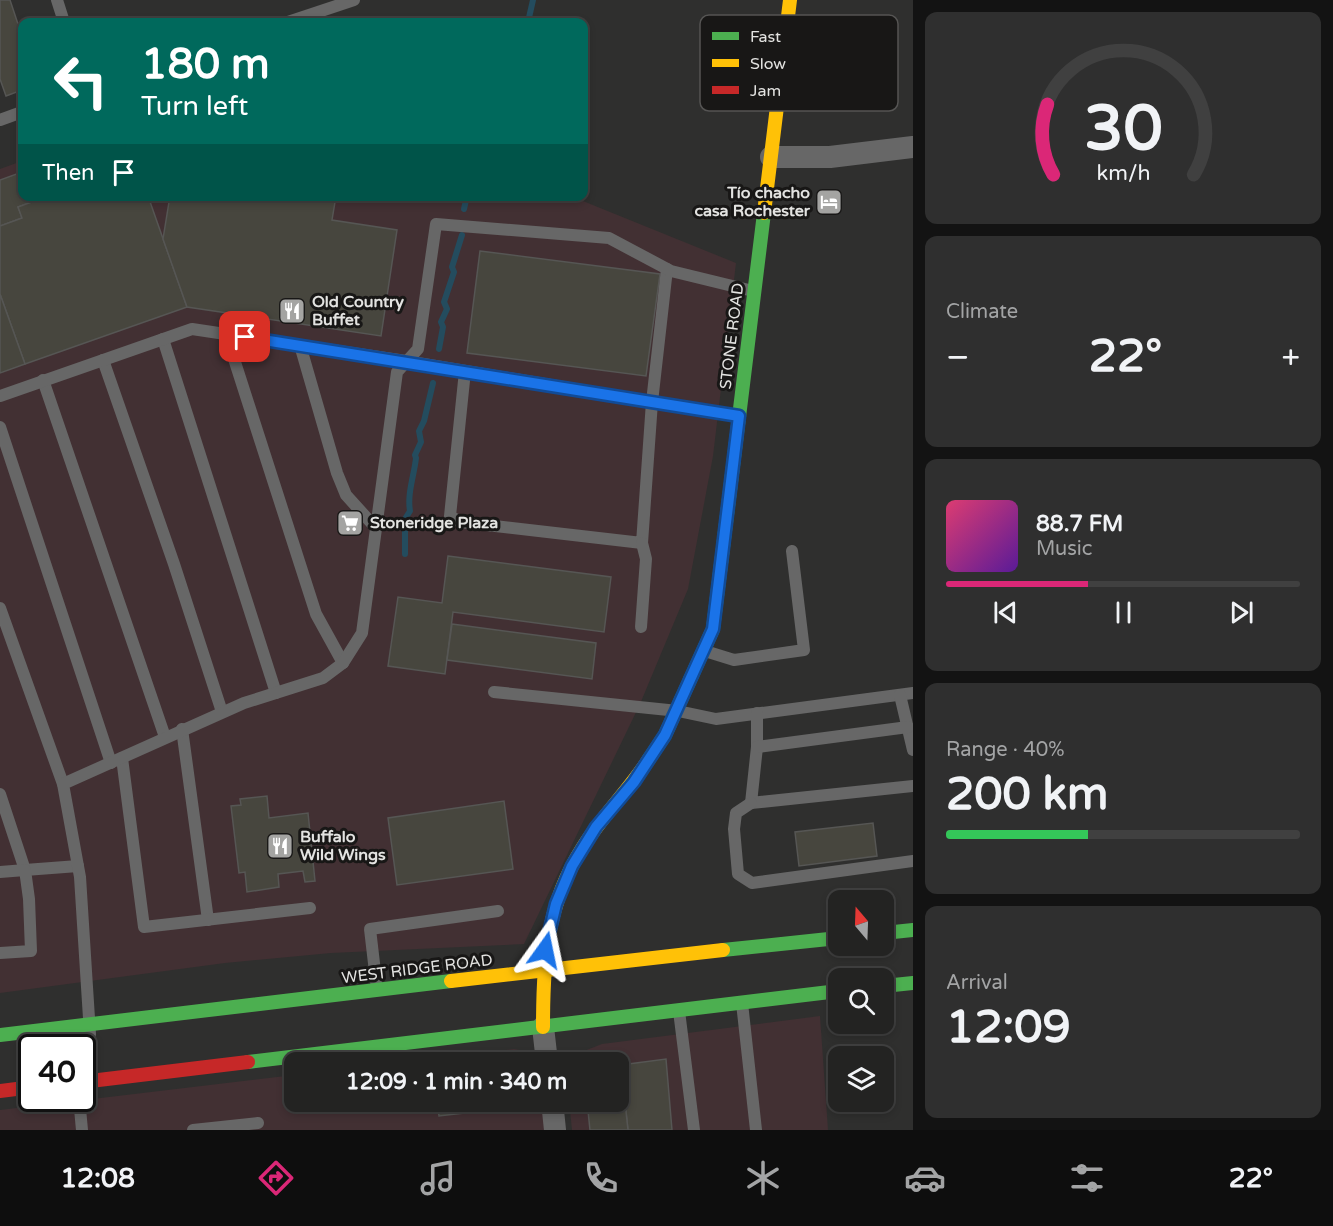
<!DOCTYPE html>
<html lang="en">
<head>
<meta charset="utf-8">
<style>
	body { margin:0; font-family:"Varela Round",sans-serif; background:#2f2f2f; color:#f1f3f6; height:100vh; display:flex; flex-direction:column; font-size:22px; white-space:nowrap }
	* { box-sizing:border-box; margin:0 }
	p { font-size:20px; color:#a3a4a5 }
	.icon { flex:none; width:33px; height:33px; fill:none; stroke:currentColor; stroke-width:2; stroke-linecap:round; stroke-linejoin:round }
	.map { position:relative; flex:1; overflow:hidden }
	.sheet { display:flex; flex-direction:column; gap:12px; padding:12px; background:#131313; width:420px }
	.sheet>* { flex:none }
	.banner { position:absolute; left:18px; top:18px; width:570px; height:183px; border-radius:12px; box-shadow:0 3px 9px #0003,0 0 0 2px #404040; background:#00695c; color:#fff; overflow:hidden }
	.needle { width:39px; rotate:341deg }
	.controls { position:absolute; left:828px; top:890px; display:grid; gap:12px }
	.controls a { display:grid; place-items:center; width:66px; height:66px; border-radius:12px; background:#232322; box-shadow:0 3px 9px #0003,0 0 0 2px #404040; font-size:30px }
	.speed { position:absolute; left:18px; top:1034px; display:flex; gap:12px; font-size:30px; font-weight:700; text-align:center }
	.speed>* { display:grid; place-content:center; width:78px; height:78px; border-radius:50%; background:#232322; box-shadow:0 3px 9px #0003,0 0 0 2px #404040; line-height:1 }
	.speed .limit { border:3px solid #111; border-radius:9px; background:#fff; color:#111 }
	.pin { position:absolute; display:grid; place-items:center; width:51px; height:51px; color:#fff; margin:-26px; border-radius:12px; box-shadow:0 3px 9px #0006 }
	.me { position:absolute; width:66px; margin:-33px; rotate:12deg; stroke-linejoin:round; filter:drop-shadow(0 0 4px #0008) }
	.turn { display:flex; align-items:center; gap:21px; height:126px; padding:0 24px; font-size:27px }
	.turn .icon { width:78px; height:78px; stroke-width:2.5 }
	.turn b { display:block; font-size:42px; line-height:51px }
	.then { display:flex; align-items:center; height:57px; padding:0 24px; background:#0003; gap:12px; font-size:22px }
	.big { font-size:45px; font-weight:800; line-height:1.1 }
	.sheet .tile { flex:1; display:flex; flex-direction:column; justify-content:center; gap:9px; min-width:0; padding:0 21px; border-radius:12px; background:#2f2f2f }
	.sheet .dial { align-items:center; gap:0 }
	.dial svg { height:156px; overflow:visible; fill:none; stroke:#404040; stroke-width:7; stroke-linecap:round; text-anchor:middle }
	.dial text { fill:#f1f3f6; stroke:none }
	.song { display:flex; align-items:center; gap:18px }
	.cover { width:72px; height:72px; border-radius:9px; background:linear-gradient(135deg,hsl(340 70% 55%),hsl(270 70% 35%)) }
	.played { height:6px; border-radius:3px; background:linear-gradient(90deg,#db2777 40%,#404040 40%) }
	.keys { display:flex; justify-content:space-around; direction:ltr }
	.heat { display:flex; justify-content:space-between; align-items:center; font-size:33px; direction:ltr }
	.charge { height:9px; border-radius:4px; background:linear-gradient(90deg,#34c759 40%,#404040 0) }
	.trip { position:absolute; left:284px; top:1052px; width:345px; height:60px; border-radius:12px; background:#232322; box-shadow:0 3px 9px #0003,0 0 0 2px #404040; font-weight:800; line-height:60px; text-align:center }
	.dock { display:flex; height:96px; justify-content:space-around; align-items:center; background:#0e0e0e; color:#a3a4a5 }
	.dock .icon { width:42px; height:42px }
	.dock .active { color:#db2777 }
	.dock b { font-size:27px; color:#f1f3f6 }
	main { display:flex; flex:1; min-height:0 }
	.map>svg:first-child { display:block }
	.commercial { fill:#423033 }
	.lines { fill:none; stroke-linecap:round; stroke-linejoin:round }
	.stream { stroke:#244c5e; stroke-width:6 }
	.building { fill:#47463e; stroke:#565654; stroke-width:1.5 }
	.lane { stroke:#676767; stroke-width:12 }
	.street { stroke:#676767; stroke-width:22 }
	.fast { stroke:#4caf50; stroke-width:14 }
	.slow { stroke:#ffc107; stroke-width:14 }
	.jam { stroke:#c62828; stroke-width:14 }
	.route-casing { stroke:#114b97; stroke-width:15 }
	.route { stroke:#1a73e8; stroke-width:10 }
	.labels { text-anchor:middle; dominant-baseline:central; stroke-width:6; stroke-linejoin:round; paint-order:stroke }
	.poi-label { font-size:16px; font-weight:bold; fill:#e3e3e1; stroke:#181716; text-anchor:start }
	.street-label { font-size:16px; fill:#e3e3e1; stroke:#181716 }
	.key { fill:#181716; stroke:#555453; stroke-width:1.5 }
	.key-label { font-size:16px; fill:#e3e3e1 }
</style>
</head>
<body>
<main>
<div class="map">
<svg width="913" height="1130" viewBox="0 0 913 1130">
	<rect width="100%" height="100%" fill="#2f2f2e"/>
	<g class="commercial">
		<path d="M22 161V196L573 197 736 263 713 456 688 589 640 704 524 944 331 953 225 963 0 993V169Z"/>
		<path d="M820 1016 828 1130H572L569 1101H618V1062H566V1058L602 1044Z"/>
		<path d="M514 1049 525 1051 533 1056 537 1062H404Z"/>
		<path d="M294 1075V1101H543L546 1130H0V1110Z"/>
	</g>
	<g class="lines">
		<g class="stream">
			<path d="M528 22 533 0"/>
			<path d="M464 209 467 196"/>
			<path d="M439 349 443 327 441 322 447 309 444 302 454 272 452 267 462 235"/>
			<path d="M405 554V519L410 511C407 494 414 476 416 458L415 455 421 442 419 431 424 421 433 383"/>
		</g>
	</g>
	<g class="building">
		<path d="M0 0H10L22 36V90L6 96 0 79Z"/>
		<path d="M22 172V196H48L18 207 22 218 0 226V180Z"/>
		<path d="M48 196H148L187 307 25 364 0 294V226L22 218 18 207Z"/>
		<path d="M170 196H336L332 220 397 230 381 336 187 307 163 239Z"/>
		<path d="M480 251 660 274 646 376 467 353Z"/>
		<path d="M0 294 25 364 0 373Z"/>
		<path d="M448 556 611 577 604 632 453 612 445 674 388 666 398 597 442 603Z"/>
		<path d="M452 624 596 643 592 679 447 660Z"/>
		<path d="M267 796 269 818 308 813 315 881 305 882 303 871 278 874 279 887 247 892 245 872 239 873 231 806 241 805 240 799Z"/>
		<path d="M504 801 513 869 397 885 388 818Z"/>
		<path d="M873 823 877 856 799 866 795 832Z"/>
		<path d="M666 1059 672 1130H628L621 1065Z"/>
		<path d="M618 1065H621L628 1130H590L587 1101H618Z"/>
		<path d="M437 1101H462L464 1113 439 1116Z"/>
	</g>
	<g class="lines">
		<g class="lane">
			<path d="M57 0 64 22"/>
			<path d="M288 22 354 0"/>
			<path d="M0 120 22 112"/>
			<path d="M226 334 316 614 343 663"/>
			<path d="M163 339 276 693"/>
			<path d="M300 345 337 473 346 495 375 527"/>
			<path d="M103 360 174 564 222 712"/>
			<path d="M465 371 450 516 460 522 642 543 652 402 667 269"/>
			<path d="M43 380 165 737"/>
			<path d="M0 396 192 329 406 361 738 416"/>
			<path d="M0 427 111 763"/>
			<path d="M0 608 63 784"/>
			<path d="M641 627 646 559 642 543"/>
			<path d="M705 651 734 660 804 650 792 551"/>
			<path d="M494 692 678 711 716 719 913 693"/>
			<path d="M900 695 913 750"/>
			<path d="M757 713V747L751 803 913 786"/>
			<path d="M182 729 208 920"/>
			<path d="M757 747 908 727"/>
			<path d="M122 758 144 927 310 908"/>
			<path d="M0 794 25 870 78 866"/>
			<path d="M751 803 736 813 734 829 738 874 752 883 913 861"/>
			<path d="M0 872 25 870 29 899 31 951 0 953"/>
			<path d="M377 989 370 929 498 911"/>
			<path d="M742 1003 756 1130"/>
			<path d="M679 1011 694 1130"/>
			<path d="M82 1057 88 1044 90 1034 80 877 63 784 244 703 323 678 343 663 362 633 397 372 418 349 436 224 609 238 671 271 753 291"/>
			<path d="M79 1098 82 1130"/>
			<path d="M193 1130 258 1123"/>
		</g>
		<g class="street">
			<path d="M771 157H830L913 147"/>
			<path d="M543 1027 547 1062"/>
			<path d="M552 1101 555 1130"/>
		</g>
		<g class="fast">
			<path d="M649 759 665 735 713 629 764 213"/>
			<path d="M884 933 913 930"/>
			<path d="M723 950 838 938"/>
			<path d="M884 986 913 983"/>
			<path d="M0 1035 451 981"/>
			<path d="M248 1062 838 991"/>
		</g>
		<g class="slow">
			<path d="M764 213 790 0"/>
			<path d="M451 981 723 950"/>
			<path d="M543 1027C543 961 546 905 583 847 602 816 629 790 649 759"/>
		</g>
		<g class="jam">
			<path d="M82 1082 248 1062"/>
			<path d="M0 1091 32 1087"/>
		</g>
	</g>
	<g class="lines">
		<defs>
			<path id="route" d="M245 337 739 416 713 629 665 735 634 782 596 827 572 866 556 904 545 950"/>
		</defs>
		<use href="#route" class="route-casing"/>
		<use href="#route" class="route"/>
	</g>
	<defs>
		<symbol id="hotel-square" viewBox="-11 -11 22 22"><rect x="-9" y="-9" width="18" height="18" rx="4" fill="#a4a4a2" stroke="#181716"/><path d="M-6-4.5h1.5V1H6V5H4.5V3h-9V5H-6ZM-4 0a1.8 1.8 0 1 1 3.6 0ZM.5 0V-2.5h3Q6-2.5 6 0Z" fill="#fff"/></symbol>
		<symbol id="restaurant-square" viewBox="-11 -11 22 22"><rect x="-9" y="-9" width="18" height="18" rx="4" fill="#a4a4a2" stroke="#181716"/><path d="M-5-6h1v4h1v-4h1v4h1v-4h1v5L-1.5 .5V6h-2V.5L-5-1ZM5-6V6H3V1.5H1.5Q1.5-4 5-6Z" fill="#fff"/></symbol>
		<symbol id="supermarket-square" viewBox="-11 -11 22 22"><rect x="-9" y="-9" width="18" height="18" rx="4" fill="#a4a4a2" stroke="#181716"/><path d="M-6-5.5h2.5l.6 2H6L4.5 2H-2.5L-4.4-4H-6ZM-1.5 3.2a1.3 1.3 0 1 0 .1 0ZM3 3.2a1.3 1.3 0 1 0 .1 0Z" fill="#fff"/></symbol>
	</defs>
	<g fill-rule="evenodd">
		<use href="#hotel-square" x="814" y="187" width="30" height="30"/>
		<use href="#restaurant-square" x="277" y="296" width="30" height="30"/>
		<use href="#supermarket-square" x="335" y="508" width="30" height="30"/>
		<use href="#restaurant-square" x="265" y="831" width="30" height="30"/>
	</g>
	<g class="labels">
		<g class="poi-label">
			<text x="810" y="193" text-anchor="end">Tío chacho<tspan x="810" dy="18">casa Rochester</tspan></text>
			<text x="312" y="302">Old Country<tspan x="312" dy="18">Buffet</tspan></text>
			<text x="370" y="523">Stoneridge Plaza</text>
			<text x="300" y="837">Buffalo<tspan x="300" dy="18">Wild Wings</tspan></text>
		</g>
		<g class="street-label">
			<text transform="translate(732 336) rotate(-83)">STONE ROAD</text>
			<text transform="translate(417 969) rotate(-7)">WEST RIDGE ROAD</text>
		</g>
	</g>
	<rect x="700" y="15" width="198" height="96" rx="9" class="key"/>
	<rect x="712" y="32" width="27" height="8" fill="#4caf50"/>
	<rect x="712" y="59" width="27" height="8" fill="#ffc107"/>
	<rect x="712" y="86" width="27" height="8" fill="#c62828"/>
	<g class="key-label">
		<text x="750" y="42">Fast</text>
		<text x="750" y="69">Slow</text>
		<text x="750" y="96">Jam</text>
	</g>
</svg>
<div class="controls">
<a><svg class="needle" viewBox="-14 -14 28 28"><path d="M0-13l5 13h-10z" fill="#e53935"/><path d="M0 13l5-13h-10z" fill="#a3a4a5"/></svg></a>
<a><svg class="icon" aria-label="search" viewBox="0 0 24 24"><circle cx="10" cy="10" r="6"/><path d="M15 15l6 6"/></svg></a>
<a><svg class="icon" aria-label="layers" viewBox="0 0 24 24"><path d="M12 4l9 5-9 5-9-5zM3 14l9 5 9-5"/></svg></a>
</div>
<div class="speed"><div class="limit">40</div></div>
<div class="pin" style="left:245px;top:337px;background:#d93025"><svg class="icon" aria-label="arrive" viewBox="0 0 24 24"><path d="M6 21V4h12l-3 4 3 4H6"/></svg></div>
<svg class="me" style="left:545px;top:950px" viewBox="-20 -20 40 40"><path d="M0-17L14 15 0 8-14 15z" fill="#1a73e8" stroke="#fff" stroke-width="4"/></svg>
<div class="trip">12:09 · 1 min · 340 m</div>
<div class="banner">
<div class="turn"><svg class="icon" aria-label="left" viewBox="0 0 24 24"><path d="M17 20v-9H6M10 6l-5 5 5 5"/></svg><div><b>180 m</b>Turn left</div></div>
<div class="then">Then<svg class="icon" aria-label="arrive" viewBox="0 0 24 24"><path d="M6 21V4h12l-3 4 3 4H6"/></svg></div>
</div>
</div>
<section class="sheet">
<div class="tile dial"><svg viewBox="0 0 100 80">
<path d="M14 69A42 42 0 1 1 86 69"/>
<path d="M14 69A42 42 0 0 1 11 33" stroke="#db2777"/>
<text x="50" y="56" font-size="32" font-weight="700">30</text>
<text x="50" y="72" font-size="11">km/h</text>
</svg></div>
<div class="tile"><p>Climate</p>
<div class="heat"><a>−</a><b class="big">22°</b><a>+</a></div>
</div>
<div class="tile">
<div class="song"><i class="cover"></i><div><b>88.7 FM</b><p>Music</p></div></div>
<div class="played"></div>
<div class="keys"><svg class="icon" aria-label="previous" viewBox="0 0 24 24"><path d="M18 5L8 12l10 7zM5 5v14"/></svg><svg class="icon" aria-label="pause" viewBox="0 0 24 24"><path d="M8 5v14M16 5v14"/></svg><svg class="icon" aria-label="next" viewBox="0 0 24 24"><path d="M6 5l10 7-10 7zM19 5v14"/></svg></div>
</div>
<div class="tile"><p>Range · 40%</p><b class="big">200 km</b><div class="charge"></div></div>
<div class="tile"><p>Arrival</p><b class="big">12:09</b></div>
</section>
</main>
<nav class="dock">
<b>12:08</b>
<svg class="icon active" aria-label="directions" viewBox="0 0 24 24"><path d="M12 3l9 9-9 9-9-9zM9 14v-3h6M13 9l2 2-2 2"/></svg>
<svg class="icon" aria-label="music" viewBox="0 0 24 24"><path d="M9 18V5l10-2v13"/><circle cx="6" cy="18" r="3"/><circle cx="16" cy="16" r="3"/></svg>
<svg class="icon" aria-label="phone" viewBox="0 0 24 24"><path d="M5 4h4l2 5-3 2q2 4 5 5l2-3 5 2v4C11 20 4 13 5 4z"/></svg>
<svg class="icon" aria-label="climate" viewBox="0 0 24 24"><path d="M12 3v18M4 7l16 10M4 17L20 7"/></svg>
<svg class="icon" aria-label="car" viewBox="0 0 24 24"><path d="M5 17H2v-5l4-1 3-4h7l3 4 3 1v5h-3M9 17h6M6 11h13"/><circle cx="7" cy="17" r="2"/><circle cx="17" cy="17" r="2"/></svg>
<svg class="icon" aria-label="filters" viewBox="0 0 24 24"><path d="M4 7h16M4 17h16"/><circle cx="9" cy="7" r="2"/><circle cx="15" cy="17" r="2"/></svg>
<b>22°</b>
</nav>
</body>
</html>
